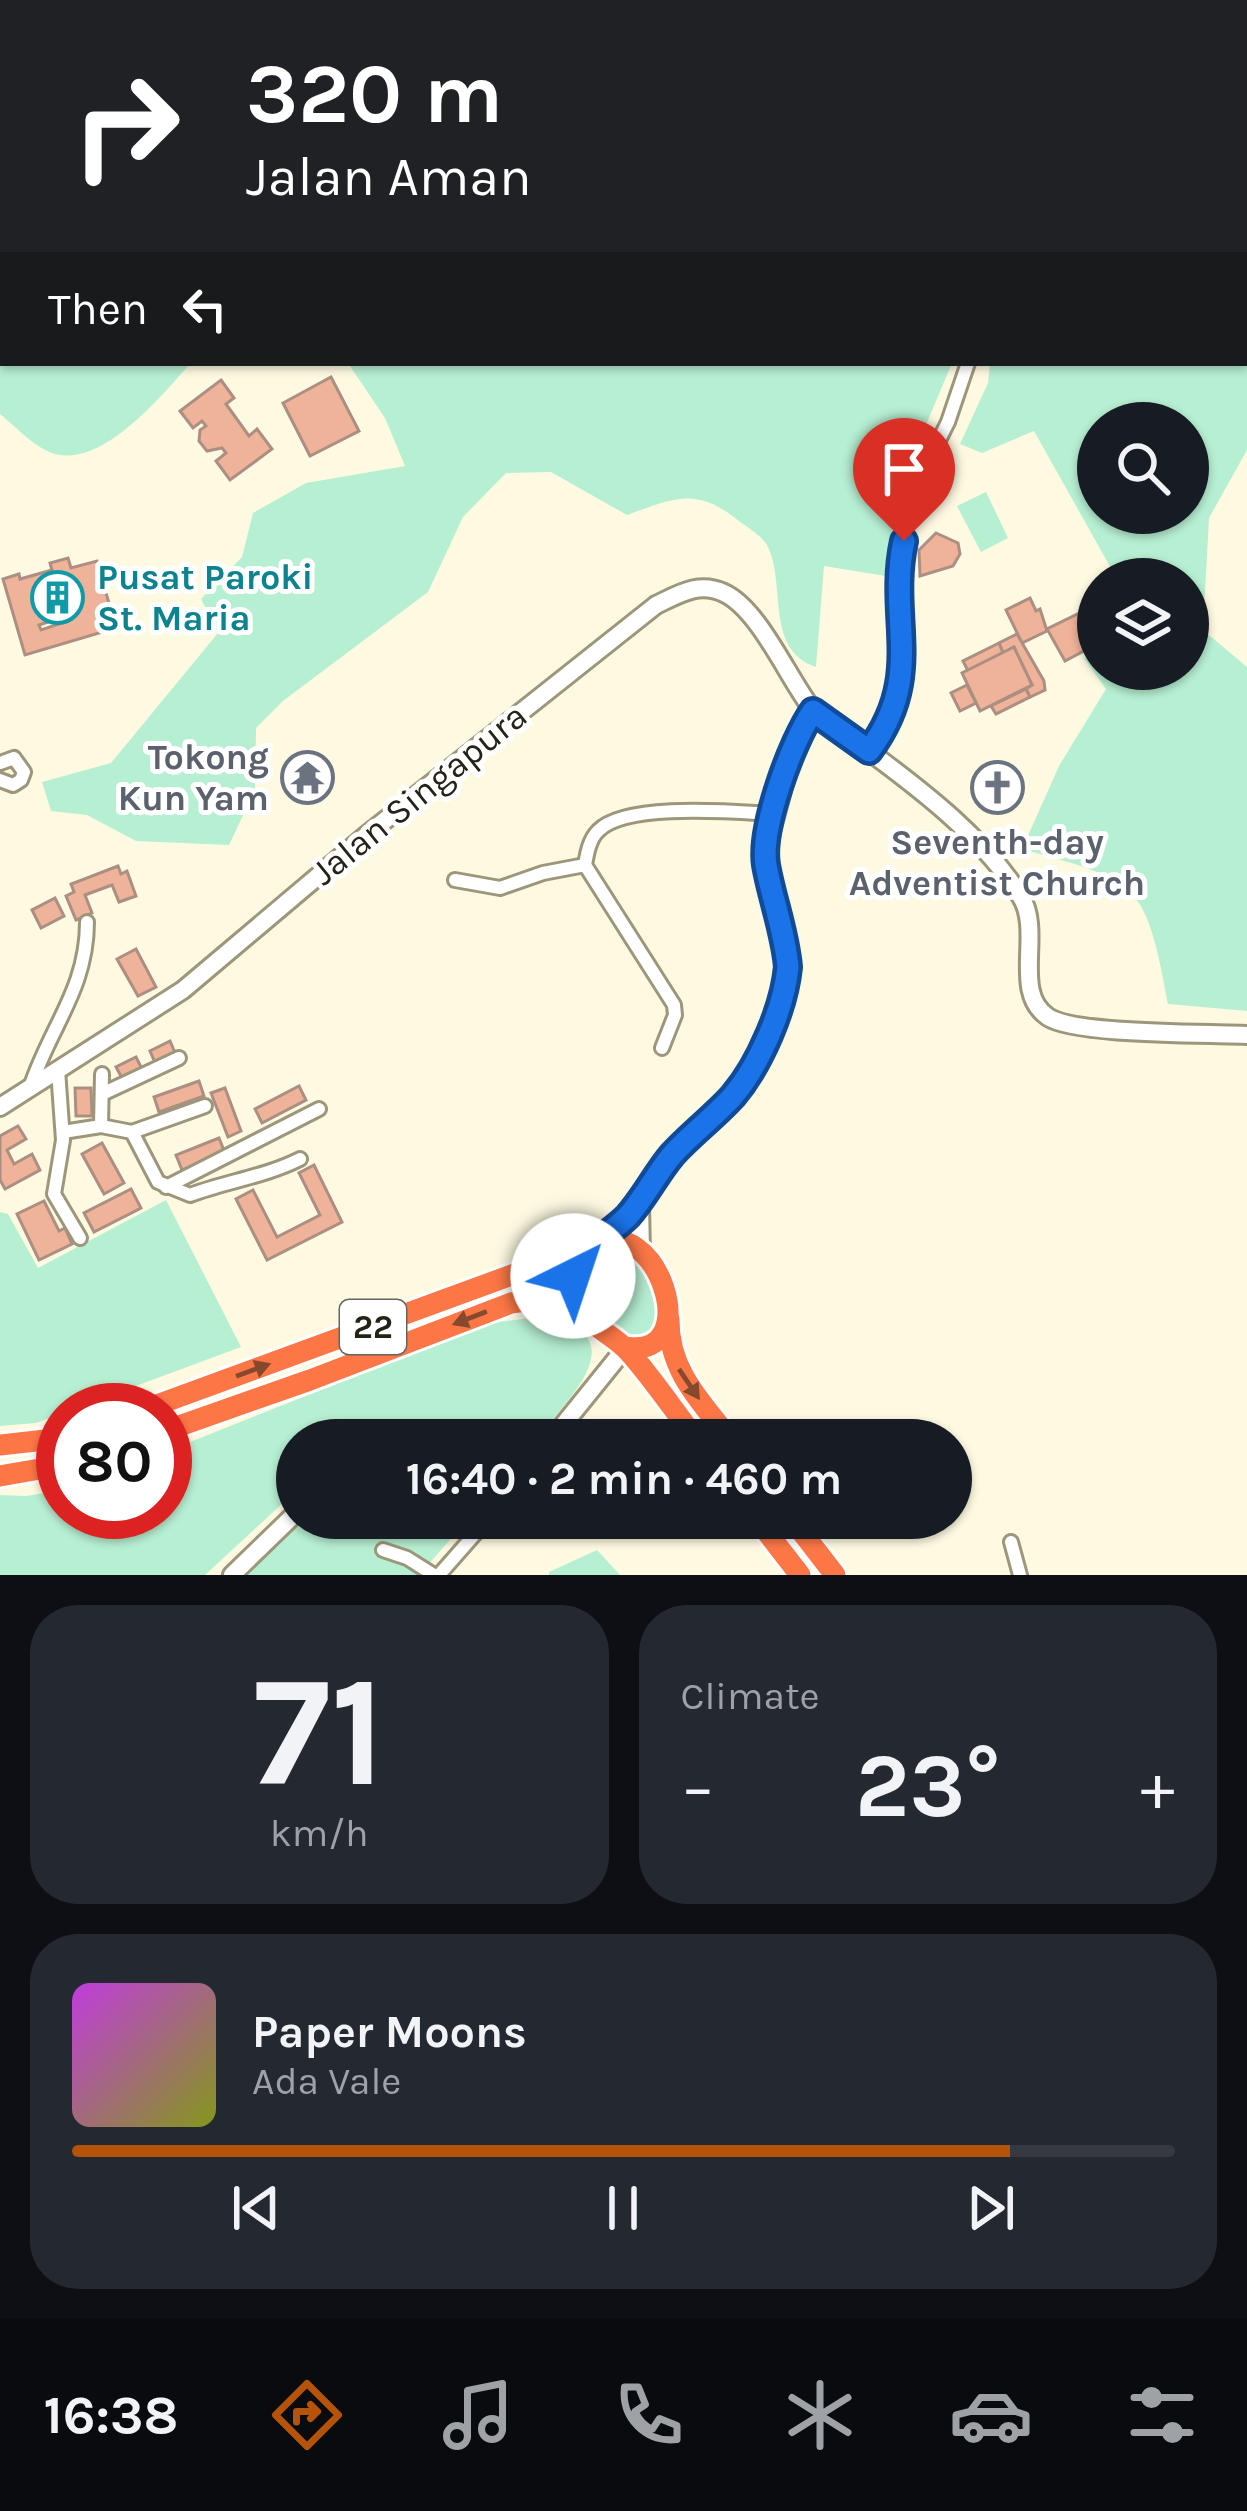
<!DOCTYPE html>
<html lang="en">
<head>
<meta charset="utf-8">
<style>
	body { margin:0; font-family:Karla,sans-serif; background:#242831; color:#f1f3f6; height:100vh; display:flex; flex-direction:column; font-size:45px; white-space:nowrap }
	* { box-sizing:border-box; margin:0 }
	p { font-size:39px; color:#9ea1a6 }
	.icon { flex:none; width:66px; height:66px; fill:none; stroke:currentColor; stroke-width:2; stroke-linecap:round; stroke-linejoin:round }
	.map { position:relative; height:1575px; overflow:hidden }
	.side { display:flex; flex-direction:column; gap:30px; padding:30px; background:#0d0f14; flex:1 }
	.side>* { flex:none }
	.guide { position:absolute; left:0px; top:0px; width:1248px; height:366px; box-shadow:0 3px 9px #0004; background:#202124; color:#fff; overflow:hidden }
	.controls { position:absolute; left:1077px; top:402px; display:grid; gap:24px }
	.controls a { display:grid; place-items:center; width:132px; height:132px; border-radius:50%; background:#171b24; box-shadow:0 3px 9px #0004; font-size:60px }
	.speed { position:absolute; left:36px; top:1383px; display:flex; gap:24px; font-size:60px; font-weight:700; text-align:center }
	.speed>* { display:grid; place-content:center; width:156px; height:156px; border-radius:50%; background:#171b24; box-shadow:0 3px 9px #0004; line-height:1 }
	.speed .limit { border:18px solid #d22; background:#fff; color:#111 }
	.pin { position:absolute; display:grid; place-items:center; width:102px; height:102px; color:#fff; margin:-123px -51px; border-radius:50% 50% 50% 0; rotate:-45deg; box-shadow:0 0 12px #0007 }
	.pin .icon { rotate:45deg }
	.me { position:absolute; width:132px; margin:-66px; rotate:41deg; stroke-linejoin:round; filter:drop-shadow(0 0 9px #0008) }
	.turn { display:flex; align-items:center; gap:42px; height:252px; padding:0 48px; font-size:54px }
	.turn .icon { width:156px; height:156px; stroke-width:2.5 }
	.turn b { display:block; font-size:84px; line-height:102px }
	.then { display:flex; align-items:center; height:114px; padding:0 48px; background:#0003; gap:24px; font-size:45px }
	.big { font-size:90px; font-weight:700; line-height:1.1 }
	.side .widget { flex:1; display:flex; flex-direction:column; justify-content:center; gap:18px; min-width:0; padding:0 42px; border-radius:48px; background:#242831 }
	.side .dial { align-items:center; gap:0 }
	.dial b { font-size:156px; line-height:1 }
	.song { display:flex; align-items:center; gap:36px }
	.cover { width:144px; height:144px; border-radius:18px; background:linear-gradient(135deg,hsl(290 70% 55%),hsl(70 70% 35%)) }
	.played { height:12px; border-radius:6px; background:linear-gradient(90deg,#b45309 85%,#363941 85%) }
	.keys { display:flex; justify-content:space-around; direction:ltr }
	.heat { display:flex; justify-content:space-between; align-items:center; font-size:66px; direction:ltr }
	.side .tiles { flex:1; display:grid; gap:30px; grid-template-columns:1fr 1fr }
	.widget:last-child { grid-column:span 2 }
	.trip { position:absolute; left:276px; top:1419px; width:696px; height:120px; border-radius:60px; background:#171b24; box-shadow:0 3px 9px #0004; font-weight:700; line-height:120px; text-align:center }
	.dock { display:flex; height:192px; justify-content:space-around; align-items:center; background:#090b0e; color:#9ea1a6 }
	.dock .icon { width:84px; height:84px }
	.dock .selected { color:#b45309 }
	.dock b { font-size:54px; color:#f1f3f6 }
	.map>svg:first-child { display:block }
	.green { fill:#b7efd2; fill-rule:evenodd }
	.building { fill:#eeb398; stroke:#ac8f82; stroke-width:3; fill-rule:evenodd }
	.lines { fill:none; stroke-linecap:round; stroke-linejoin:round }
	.street-casing { stroke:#9c977b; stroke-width:18 }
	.secondary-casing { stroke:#9c977b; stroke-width:22 }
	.highway-casing { stroke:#fff; stroke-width:27 }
	.street { stroke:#fff; stroke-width:12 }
	.secondary { stroke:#fff; stroke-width:16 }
	.highway { stroke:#fd7746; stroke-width:21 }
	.oneway { fill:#86492d }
	.route-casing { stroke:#114b97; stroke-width:30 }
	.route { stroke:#1a73e8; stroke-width:21 }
	.labels { text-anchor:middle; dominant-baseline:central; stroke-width:10; stroke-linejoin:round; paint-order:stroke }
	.shield { fill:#fff; stroke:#66655d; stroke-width:3 }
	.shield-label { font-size:33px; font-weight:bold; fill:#252318 }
	.culture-label { font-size:36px; font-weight:bold; fill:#0d838f; stroke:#fff; text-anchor:start }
	.worship-label { font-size:36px; font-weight:bold; fill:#5b616d; stroke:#fff; text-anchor:end }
	.street-label { font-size:36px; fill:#252318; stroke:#fff }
</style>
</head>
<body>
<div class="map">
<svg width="1247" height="1575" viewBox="0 0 1247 1575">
	<rect width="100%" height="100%" fill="#fefae2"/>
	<g class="green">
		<path d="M0 0H1173L3 3V363H191C160 397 96 477 45 450 29 442 14 425 0 414Z"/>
		<path d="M1230 0H1247V450L1209 518 1203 630 1247 667V1011L1168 1004C1162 975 1154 918 1134 897 1108 868 1058 860 1022 849L1059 766 1106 689 1084 658 1098 651V669H1188V579H1117L1034 431 982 453 960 444 988 383 990 363H1245V3H1227ZM1188 423V513H1098V423Z"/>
		<path d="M348 363H952L897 494 886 576 824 566 816 667C764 650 787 584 767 545 762 536 747 527 739 521 696 486 674 498 627 515L551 472 506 473 463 517 428 592 283 701 256 728 255 790 229 845 136 841 87 815 51 811 42 782 111 763 218 633 201 599 242 557 253 513 306 483 405 466 385 418Z"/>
		<path d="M986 492 1008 538 981 552 957 506Z"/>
		<path d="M166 1200 241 1347 36 1423 0 1426V1212L8 1214 38 1268Z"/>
		<path d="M608 1250C647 1262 657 1284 661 1322 656 1327 652 1333 647 1335 615 1350 551 1270 608 1250Z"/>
		<path d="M539 1317C641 1331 570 1398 535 1440H297V1490L205 1575H0V1495L26 1496 63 1490V1512H165V1452L489 1323Z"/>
		<path d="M306 1518H469L419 1575H246Z"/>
		<path d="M597 1550 620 1575H549V1572Z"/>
	</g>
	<g class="building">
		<path d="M331 377 359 431 310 456 283 403Z"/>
		<path d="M221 380 234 398 226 404 249 436 257 429 272 449 230 480 216 461 226 453 222 448 207 451 199 441 200 430 206 426 202 421 193 428 180 411Z"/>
		<path d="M936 533 958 543 960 554 953 566 920 576 919 550Z"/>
		<path d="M68 558 71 568 97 561 116 628 25 655 3 579 19 574 20 579 52 570 50 563ZM63 617 65 622 41 630 39 625Z"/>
		<path d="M1030 598 1036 611 1040 609 1047 631 1022 643 1006 610Z"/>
		<path d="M1098 604V640L1088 645 1089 653 1084 651 1065 661 1047 629Z"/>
		<path d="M1017 634 1044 681 1045 690 1030 697 1026 689 1032 685 1014 647 1003 653 999 643Z"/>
		<path d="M999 643 1003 653 968 671 963 661Z"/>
		<path d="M1014 647 1032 685 980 711 962 673Z"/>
		<path d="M967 685 976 703 960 711 951 693Z"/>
		<path d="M1026 689 1030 697 996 714 991 706Z"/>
		<path d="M118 866 121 874 127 871 136 896 119 902 112 885 85 895 92 913 76 920 66 896 74 892 71 884Z"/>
		<path d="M55 898 64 916 41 928 32 910Z"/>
		<path d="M136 949 156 987 138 996 117 959Z"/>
		<path d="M170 1041 176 1055 156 1065 150 1051Z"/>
		<path d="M136 1057 143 1071 123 1080 116 1067Z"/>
		<path d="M199 1081 204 1096 159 1112 154 1097Z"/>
		<path d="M299 1086 306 1100 262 1123 255 1109Z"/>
		<path d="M75 1088H91L92 1116H76Z"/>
		<path d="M225 1088 241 1131 228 1137 211 1093Z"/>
		<path d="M18 1126 26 1139 7 1150 14 1164 32 1154 40 1170 5 1189 0 1180V1136Z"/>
		<path d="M219 1138 225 1153 182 1170 176 1155Z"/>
		<path d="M102 1143 124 1183 104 1194 82 1154Z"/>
		<path d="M314 1165 342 1222 267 1260 236 1199 253 1190 277 1237 320 1215 299 1173Z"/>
		<path d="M131 1189 141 1208 94 1232 84 1213Z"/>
		<path d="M44 1201 59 1231 65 1228 72 1244 39 1260 17 1214Z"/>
	</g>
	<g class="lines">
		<defs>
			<g id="street">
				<path d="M1187 3 1189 0"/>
				<path d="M869 751 887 723 902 672 905 652 898 578 907 515 915 488 948 422 968 363"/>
				<path d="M0 763 14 758 24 772 21 780 13 785 0 780"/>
				<path d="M455 880 500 888 543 873 585 865"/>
				<path d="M662 1048 675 1015 674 1005 585 865C587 854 589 840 598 831 625 802 735 812 774 814"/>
				<path d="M58 1070 63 1140 54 1194 80 1238"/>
				<path d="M30 1088C50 1027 87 989 87 922"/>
				<path d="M102 1094 179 1058"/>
				<path d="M101 1126 102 1074"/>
				<path d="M63 1132 101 1126 132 1132 158 1182 190 1195C227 1181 264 1177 300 1159"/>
				<path d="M132 1132 205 1106"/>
				<path d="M166 1187 319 1109"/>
				<path d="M1011 1542 1020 1575"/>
				<path d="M383 1550 407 1558 434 1575"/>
				<path d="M439 1575 489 1518"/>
			</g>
			<g id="secondary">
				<path d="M0 1107 183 990 369 833 656 605C679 594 699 581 724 593 759 609 788 678 812 709 826 728 852 738 870 752 924 792 985 839 1021 897 1043 932 1011 992 1048 1017 1075 1035 1208 1033 1247 1035"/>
				<path d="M640 1203 641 1254"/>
				<path d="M602 1242 640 1202 674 1153 743 1083 781 999 786 984V952L765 854 794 746 813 711"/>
				<path d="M551 1440 626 1347"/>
				<path d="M232 1575 297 1512"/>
			</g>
			<g id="highway">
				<path d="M669 1319C668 1370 701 1402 731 1440"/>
				<path d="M626 1347C707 1360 656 1209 594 1246 583 1252 575 1262 573 1275 572 1286 575 1300 582 1310 594 1329 615 1336 629 1352 654 1380 674 1411 697 1440"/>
				<path d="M143 1410 602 1242"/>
				<path d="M165 1431 310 1380 511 1303 540 1299 582 1311"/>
				<path d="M0 1445 63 1438"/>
				<path d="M0 1476 63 1465"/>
				<path d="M756 1518 800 1575"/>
				<path d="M791 1518 835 1575"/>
			</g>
		</defs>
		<use href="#street" class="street-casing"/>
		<use href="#secondary" class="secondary-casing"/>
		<use href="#highway" class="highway-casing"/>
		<use href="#street" class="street"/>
		<use href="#secondary" class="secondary"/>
		<use href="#highway" class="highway"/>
	</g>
	<defs><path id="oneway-solid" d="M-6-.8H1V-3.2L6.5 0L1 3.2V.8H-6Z" transform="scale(3)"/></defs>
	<g class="oneway">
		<use href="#oneway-solid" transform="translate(470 1318) rotate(159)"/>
		<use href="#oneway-solid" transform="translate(253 1370) rotate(-20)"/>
		<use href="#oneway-solid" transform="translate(689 1384) rotate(56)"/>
	</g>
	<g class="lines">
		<defs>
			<path id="route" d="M573 1276C581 1248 608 1236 628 1216 645 1197 656 1174 672 1155 691 1134 714 1117 733 1096 760 1064 784 1008 788 967 785 932 772 899 766 865 760 828 792 741 813 711L869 751C926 675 887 619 904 541"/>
		</defs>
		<use href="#route" class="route-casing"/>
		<use href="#route" class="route"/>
	</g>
	<defs>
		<symbol id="building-ring" viewBox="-11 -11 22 22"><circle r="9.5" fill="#fff" stroke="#0f9aa8" stroke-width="1.5"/><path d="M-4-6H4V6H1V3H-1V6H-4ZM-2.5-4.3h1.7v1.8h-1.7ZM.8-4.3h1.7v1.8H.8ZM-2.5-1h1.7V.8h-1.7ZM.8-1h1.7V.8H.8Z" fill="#0f9aa8"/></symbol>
		<symbol id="temple-ring" viewBox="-11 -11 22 22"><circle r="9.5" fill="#fff" stroke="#6b7280" stroke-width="1.5"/><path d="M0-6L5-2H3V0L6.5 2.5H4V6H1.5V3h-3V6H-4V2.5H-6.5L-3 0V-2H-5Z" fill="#6b7280"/></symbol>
		<symbol id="church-ring" viewBox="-11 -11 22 22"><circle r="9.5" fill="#fff" stroke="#6b7280" stroke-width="1.5"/><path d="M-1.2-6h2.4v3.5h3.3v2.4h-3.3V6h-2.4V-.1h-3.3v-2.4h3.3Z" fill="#6b7280"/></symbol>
	</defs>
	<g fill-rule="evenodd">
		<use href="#building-ring" x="28" y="568" width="59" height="59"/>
		<use href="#temple-ring" x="278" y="748" width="59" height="59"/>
		<use href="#church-ring" x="968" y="758" width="59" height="59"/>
	</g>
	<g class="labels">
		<rect class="shield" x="340" y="1300" width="66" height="54" rx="9"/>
		<g class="shield-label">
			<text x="373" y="1327">22</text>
		</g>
		<g class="culture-label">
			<text x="97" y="577">Pusat Paroki<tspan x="97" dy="41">St. Maria</tspan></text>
		</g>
		<g class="worship-label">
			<text x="269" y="757">Tokong<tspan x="269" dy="41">Kun Yam</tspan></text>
			<text x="997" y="842" text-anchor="middle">Seventh-day<tspan x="997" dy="41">Adventist Church</tspan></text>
		</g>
		<g class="street-label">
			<text transform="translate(419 794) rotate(-39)">Jalan Singapura</text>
		</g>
	</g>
</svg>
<div class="controls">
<a><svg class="icon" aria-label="search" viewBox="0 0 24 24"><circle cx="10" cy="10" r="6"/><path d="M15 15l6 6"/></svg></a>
<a><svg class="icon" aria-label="layers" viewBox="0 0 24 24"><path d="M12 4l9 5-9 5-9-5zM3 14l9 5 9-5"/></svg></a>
</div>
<div class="speed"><div class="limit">80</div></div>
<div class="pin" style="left:904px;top:541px;background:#d93025"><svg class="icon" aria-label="arrive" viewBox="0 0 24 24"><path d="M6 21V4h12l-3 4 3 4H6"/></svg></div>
<svg class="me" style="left:573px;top:1276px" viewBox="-20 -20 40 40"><circle r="19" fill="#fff"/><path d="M0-13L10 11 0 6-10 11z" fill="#1a73e8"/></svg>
<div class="trip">16:40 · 2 min · 460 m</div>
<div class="guide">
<div class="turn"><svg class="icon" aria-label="right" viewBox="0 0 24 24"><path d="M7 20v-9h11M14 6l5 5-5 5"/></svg><div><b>320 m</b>Jalan Aman</div></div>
<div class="then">Then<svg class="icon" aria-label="left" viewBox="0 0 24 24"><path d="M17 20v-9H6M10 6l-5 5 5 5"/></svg></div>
</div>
</div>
<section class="side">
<div class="tiles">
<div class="widget dial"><b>71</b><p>km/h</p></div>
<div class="widget"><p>Climate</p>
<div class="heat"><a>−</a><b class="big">23°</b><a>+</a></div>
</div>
<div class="widget">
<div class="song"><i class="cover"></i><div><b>Paper Moons</b><p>Ada Vale</p></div></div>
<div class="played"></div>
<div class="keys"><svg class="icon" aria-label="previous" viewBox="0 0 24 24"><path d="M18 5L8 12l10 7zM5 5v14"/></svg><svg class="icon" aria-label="pause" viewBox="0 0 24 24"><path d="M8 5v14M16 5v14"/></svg><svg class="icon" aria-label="next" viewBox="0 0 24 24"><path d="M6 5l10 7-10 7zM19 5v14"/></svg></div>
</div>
</div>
</section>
<nav class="dock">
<b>16:38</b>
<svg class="icon selected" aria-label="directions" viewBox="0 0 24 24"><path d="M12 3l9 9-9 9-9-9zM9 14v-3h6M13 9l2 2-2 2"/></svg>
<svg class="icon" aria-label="music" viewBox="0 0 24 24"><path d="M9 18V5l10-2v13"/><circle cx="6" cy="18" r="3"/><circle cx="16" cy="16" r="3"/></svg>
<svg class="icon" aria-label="phone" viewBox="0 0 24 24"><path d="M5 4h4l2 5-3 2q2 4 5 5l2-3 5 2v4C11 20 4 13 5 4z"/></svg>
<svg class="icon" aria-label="climate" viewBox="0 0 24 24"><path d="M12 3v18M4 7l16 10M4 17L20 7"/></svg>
<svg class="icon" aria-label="car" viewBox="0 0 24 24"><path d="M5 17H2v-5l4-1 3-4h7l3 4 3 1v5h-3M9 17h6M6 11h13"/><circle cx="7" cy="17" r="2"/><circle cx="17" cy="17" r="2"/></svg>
<svg class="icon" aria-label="filters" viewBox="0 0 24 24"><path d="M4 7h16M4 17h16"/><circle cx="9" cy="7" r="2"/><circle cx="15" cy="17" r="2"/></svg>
</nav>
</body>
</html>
